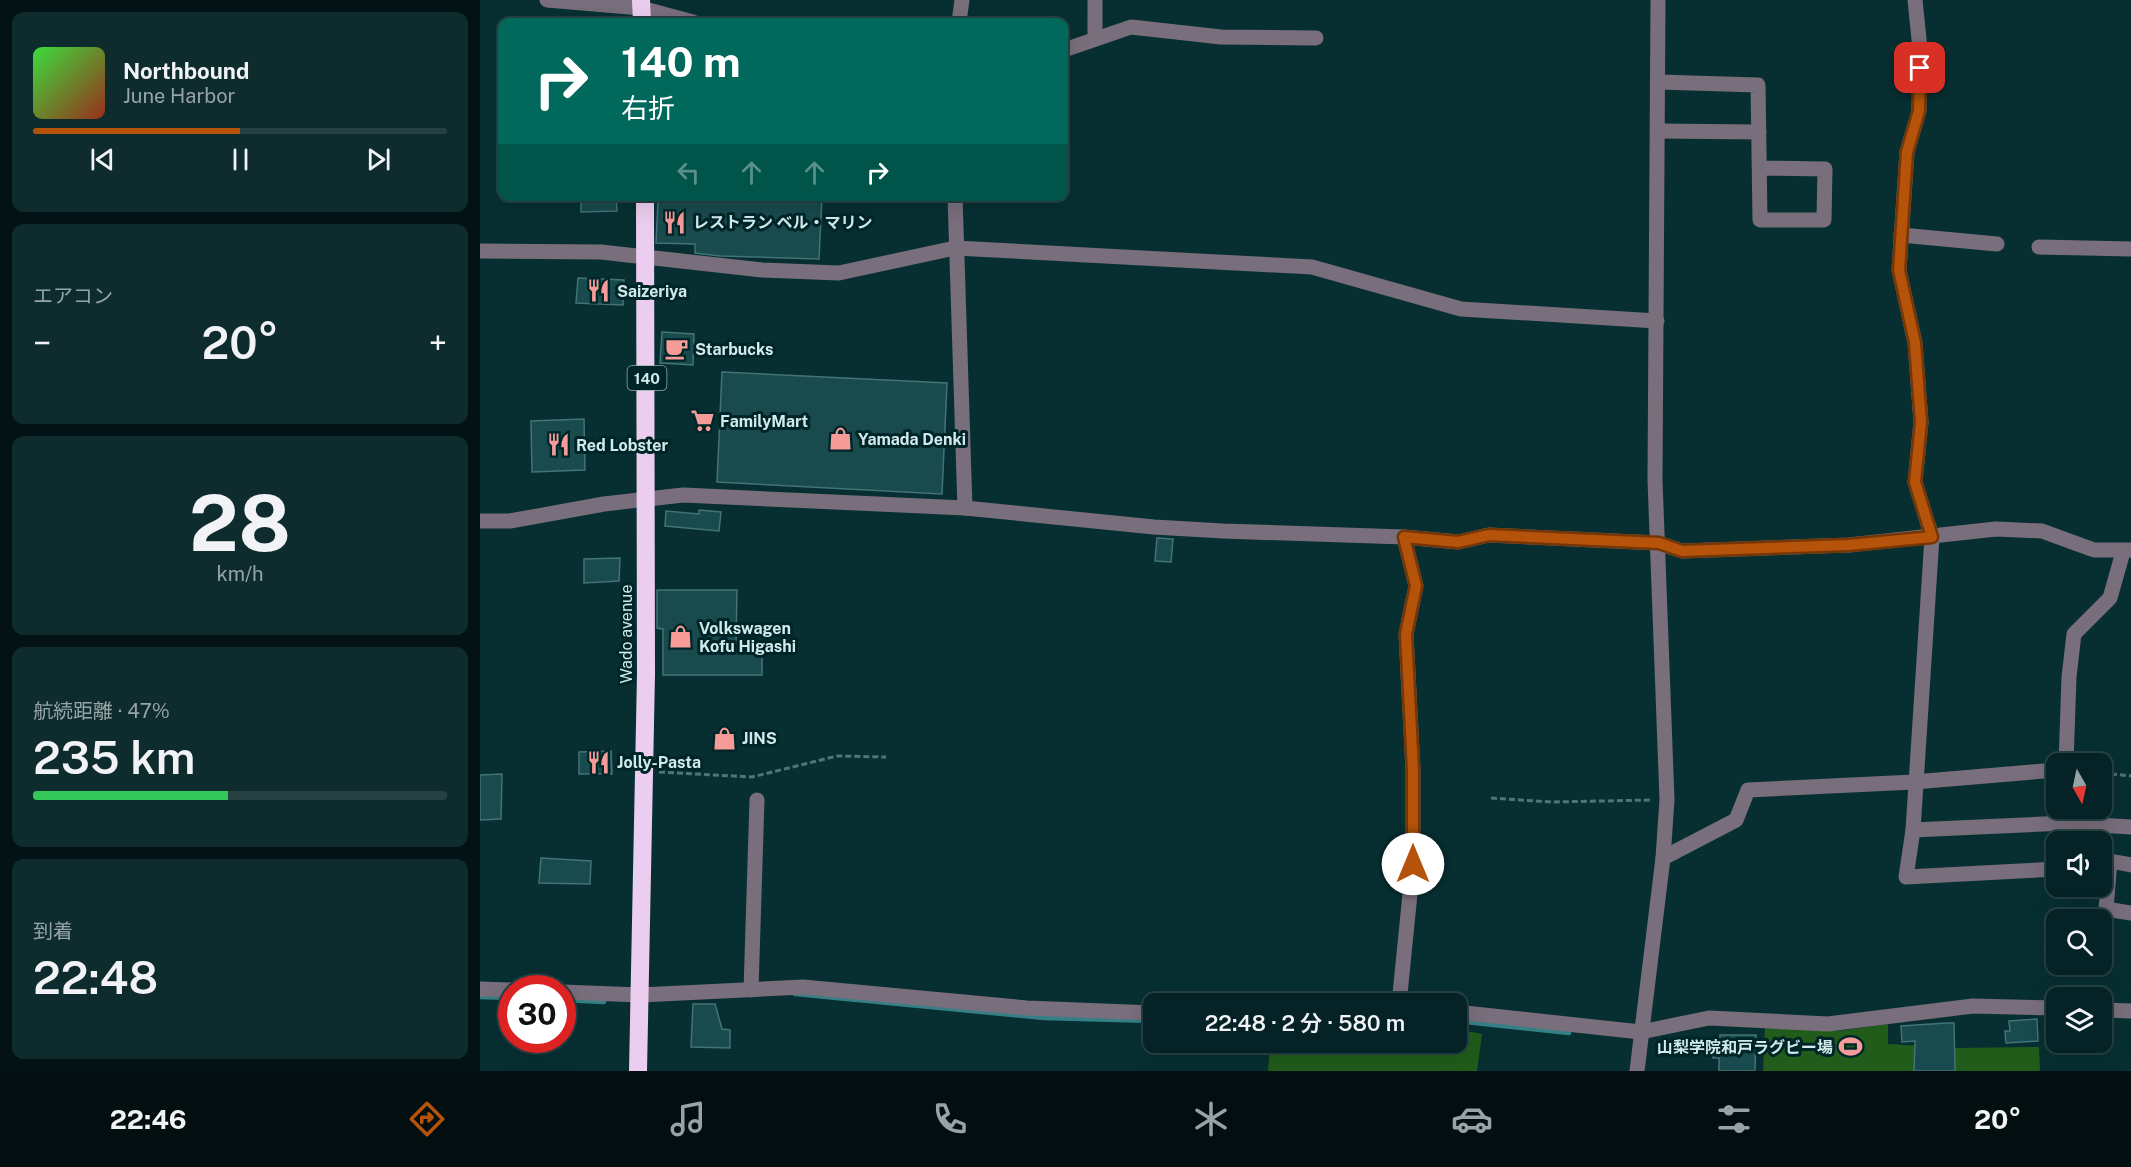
<!DOCTYPE html>
<html lang="ja">
<head>
<meta charset="utf-8">
<style>
	body { margin:0; font-family:"Public Sans","Noto Sans JP",sans-serif; background:#0e2b2e; color:#f1f3f6; height:100vh; display:flex; flex-direction:column; font-size:22px; white-space:nowrap }
	* { box-sizing:border-box; margin:0 }
	p { font-size:20px; color:#97a4a7 }
	.icon { flex:none; width:33px; height:33px; fill:none; stroke:currentColor; stroke-width:2; stroke-linecap:round; stroke-linejoin:round }
	.map { position:relative; flex:1; overflow:hidden }
	.panel { display:flex; flex-direction:column; gap:12px; padding:12px; background:#031315; width:480px }
	.panel>* { flex:none }
	.top-card { position:absolute; left:18px; top:18px; width:570px; height:183px; border-radius:12px; box-shadow:0 6px 24px #0002,0 0 0 2px #264043; background:#00695c; color:#fff; overflow:hidden }
	.needle { width:39px; rotate:171deg }
	.controls { position:absolute; left:1566px; top:753px; display:grid; gap:12px }
	.controls a { display:grid; place-items:center; width:66px; height:66px; border-radius:12px; background:#052326; box-shadow:0 6px 24px #0002,0 0 0 2px #264043; font-size:30px }
	.speed { position:absolute; left:18px; top:975px; display:flex; gap:12px; font-size:30px; font-weight:700; text-align:center }
	.speed>* { display:grid; place-content:center; width:78px; height:78px; border-radius:50%; background:#052326; box-shadow:0 6px 24px #0002,0 0 0 2px #264043; line-height:1 }
	.speed .limit { border:9px solid #d22; background:#fff; color:#111 }
	.pin { position:absolute; display:grid; place-items:center; width:51px; height:51px; color:#fff; margin:-26px; border-radius:12px; box-shadow:0 3px 9px #0006 }
	.me { position:absolute; width:66px; margin:-33px; rotate:0deg; stroke-linejoin:round; filter:drop-shadow(0 0 4px #0008) }
	.turn { display:flex; align-items:center; gap:21px; height:126px; padding:0 24px; font-size:27px }
	.turn .icon { width:78px; height:78px; stroke-width:2.5 }
	.turn b { display:block; font-size:42px; line-height:51px }
	.lanes { display:flex; align-items:center; height:57px; padding:0 24px; background:#0003; justify-content:center; gap:30px; direction:ltr }
	.lanes .off { opacity:.35 }
	.big { font-size:45px; font-weight:600; line-height:1.1 }
	.panel .tile { flex:1; display:flex; flex-direction:column; justify-content:center; gap:9px; min-width:0; padding:0 21px; border-radius:12px; background:#0e2b2e }
	.panel .dial { align-items:center; gap:0 }
	.dial b { font-size:78px; line-height:1 }
	.song { display:flex; align-items:center; gap:18px }
	.cover { width:72px; height:72px; border-radius:9px; background:linear-gradient(135deg,hsl(120 70% 55%),hsl(10 70% 35%)) }
	.played { height:6px; border-radius:3px; background:linear-gradient(90deg,#b45309 50%,#264043 50%) }
	.keys { display:flex; justify-content:space-around; direction:ltr }
	.heat { display:flex; justify-content:space-between; align-items:center; font-size:33px; direction:ltr }
	.charge { height:9px; border-radius:4px; background:linear-gradient(90deg,#34c759 47%,#264043 0) }
	.trip { position:absolute; left:663px; top:993px; width:324px; height:60px; border-radius:12px; background:#052326; box-shadow:0 6px 24px #0002,0 0 0 2px #264043; font-weight:600; line-height:60px; text-align:center }
	.tab-bar { display:flex; height:96px; justify-content:space-around; align-items:center; background:#020e0f; color:#97a4a7 }
	.tab-bar .icon { width:42px; height:42px }
	.tab-bar .current { color:#b45309 }
	.tab-bar b { font-size:27px; color:#f1f3f6 }
	main { display:flex; flex:1; min-height:0 }
	.map>svg:first-child { display:block }
	.green { fill:#215c1b }
	.lines { fill:none; stroke-linecap:round; stroke-linejoin:round }
	.stream { stroke:#348086; stroke-width:4.5 }
	.building { fill:#184a4e; stroke:#437377; stroke-width:1.5 }
	.path { stroke:#517476; stroke-width:3; stroke-dasharray:6 3; stroke-linecap:butt }
	.minor { stroke:#796e7b; stroke-width:15 }
	.highway { stroke:#ebceef; stroke-width:18 }
	.route-casing { stroke:#753606; stroke-width:15 }
	.route { stroke:#b45309; stroke-width:10 }
	.labels { text-anchor:middle; dominant-baseline:central; stroke-width:6; stroke-linejoin:round; paint-order:stroke }
	.shield { fill:#002528; stroke:#92afb0; stroke-width:1.5 }
	.shield-label { font-size:15px; font-weight:bold; fill:#d1eaeb }
	.poi-label { font-size:16px; font-weight:bold; fill:#d1eaeb; stroke:#002528; text-anchor:start }
	.street-label { font-size:16px; fill:#d1eaeb; stroke:#002528 }
</style>
</head>
<body>
<main>
<section class="panel">
<div class="tile">
<div class="song"><i class="cover"></i><div><b>Northbound</b><p>June Harbor</p></div></div>
<div class="played"></div>
<div class="keys"><svg class="icon" aria-label="previous" viewBox="0 0 24 24"><path d="M18 5L8 12l10 7zM5 5v14"/></svg><svg class="icon" aria-label="pause" viewBox="0 0 24 24"><path d="M8 5v14M16 5v14"/></svg><svg class="icon" aria-label="next" viewBox="0 0 24 24"><path d="M6 5l10 7-10 7zM19 5v14"/></svg></div>
</div>
<div class="tile"><p>エアコン</p>
<div class="heat"><a>−</a><b class="big">20°</b><a>+</a></div>
</div>
<div class="tile dial"><b>28</b><p>km/h</p></div>
<div class="tile"><p>航続距離 · 47%</p><b class="big">235 km</b><div class="charge"></div></div>
<div class="tile"><p>到着</p><b class="big">22:48</b></div>
</section>
<div class="map">
<svg width="1651" height="1071" viewBox="0 0 1651 1071">
	<rect width="100%" height="100%" fill="#072f32"/>
	<g class="green">
		<path d="M1408 1024V1044L1476 1048 1559 1047 1560 1071H1283L1285 1027 1358 1031Z"/>
		<path d="M977 1029 1002 1034 997 1071H788L790 1043 976 1042Z"/>
	</g>
	<g class="lines">
		<g class="stream">
			<path d="M315 994 564 1018 674 1021"/>
			<path d="M0 997 32 998"/>
			<path d="M82 1000 124 1002"/>
			<path d="M976 1021 1089 1033"/>
		</g>
	</g>
	<g class="building">
		<path d="M101 196H136L137 211 101 212Z"/>
		<path d="M186 196H342L339 259 240 256 215 253V244L176 243 178 200 185 201Z"/>
		<path d="M98 278 144 280 143 305 96 303Z"/>
		<path d="M182 332 214 334 213 365 180 363Z"/>
		<path d="M242 372 467 383 462 494 237 482Z"/>
		<path d="M104 419 105 470 52 472 51 421Z"/>
		<path d="M219 510 241 512 239 531 185 526 186 511 219 514Z"/>
		<path d="M677 538 693 539 691 562 675 561Z"/>
		<path d="M140 558 139 581 104 583V559Z"/>
		<path d="M177 590H257L256 644H282V675H183V629L177 628Z"/>
		<path d="M131 751 132 774H99V752Z"/>
		<path d="M22 774 21 819 0 820V775Z"/>
		<path d="M61 858 111 861 110 884 59 883Z"/>
		<path d="M213 1004H235L242 1029 250 1030V1048L211 1047Z"/>
		<path d="M1557 1019 1558 1041 1526 1043 1525 1031H1530L1529 1021Z"/>
		<path d="M1467 1023H1474L1475 1071H1434L1435 1041 1422 1042 1421 1026Z"/>
		<path d="M1240 1035H1276L1275 1071H1239V1058H1233L1234 1042H1239Z"/>
	</g>
	<g class="lines">
		<g class="path">
			<path d="M179 772 272 777 357 756 406 757"/>
			<path d="M1622 773 1651 776"/>
			<path d="M1011 798 1071 802 1173 800"/>
		</g>
		<g class="minor">
			<path d="M67 0 161 8 213 22"/>
			<path d="M615 0V37"/>
			<path d="M1435 0 1440 49 1439 111 1427 152 1419 270 1435 343 1441 422 1435 482 1452 537 1433 830 1585 823 1651 827"/>
			<path d="M479 22 482 0"/>
			<path d="M584 50 651 27 741 37 836 38"/>
			<path d="M1178 82 1278 85 1280 220H1344L1345 169 1280 168"/>
			<path d="M1178 131 1279 132"/>
			<path d="M475 196 485 508"/>
			<path d="M1421 235 1517 244"/>
			<path d="M1559 247 1651 249"/>
			<path d="M0 251 121 252 282 270 359 273 475 248 832 267 981 309 1177 321"/>
			<path d="M0 521H30L124 504 203 495 485 508 674 527 743 531 924 537 978 542 1009 535 1178 543 1202 551 1369 545 1516 529 1562 531 1614 550H1651"/>
			<path d="M1586 764 1589 677 1594 634 1630 598 1643 552"/>
			<path d="M1585 823V842"/>
			<path d="M1433 830 1426 877 1576 869"/>
			<path d="M1183 858 1256 820 1268 790 1434 782 1576 770"/>
			<path d="M1651 865 1630 861 1626 909 1651 913"/>
			<path d="M0 989 32 990"/>
			<path d="M271 990 277 800"/>
			<path d="M82 992 160 995 323 987 547 1008 674 1013"/>
			<path d="M919 1004 933 864V770L926 634 936 586 924 537"/>
			<path d="M1622 1010 1651 1011"/>
			<path d="M976 1012 1161 1032 1229 1018 1348 1024 1493 1006 1576 1008"/>
			<path d="M1157 1071 1183 858 1187 800 1175 480 1178 0"/>
		</g>
		<g class="highway">
			<path d="M161 0 162 22"/>
			<path d="M158 1071 166 674 165 196"/>
		</g>
	</g>
	<g class="lines">
		<defs>
			<path id="route" d="M933 864V770L926 634 936 586 924 537 978 542 1009 535 1179 543 1202 551 1369 545 1452 537 1435 482 1441 422 1435 343 1419 270 1427 152 1439 111 1440 68"/>
		</defs>
		<use href="#route" class="route-casing"/>
		<use href="#route" class="route"/>
	</g>
	<defs>
		<symbol id="restaurant-bare" viewBox="-9 -9 18 18"><path d="M-5-6h1v4h1v-4h1v4h1v-4h1v5L-1.5 .5V6h-2V.5L-5-1ZM5-6V6H3V1.5H1.5Q1.5-4 5-6Z" fill="#f59b98" stroke="#002528" stroke-width="2.5" paint-order="stroke"/></symbol>
		<symbol id="cafe-bare" viewBox="-9 -9 18 18"><path d="M-5.5-4.5H6V0H3Q3 3.5 0 3.5H-2.5Q-5.5 3.5-5.5 0ZM3-3.2v2h1.7v-2ZM-6 4.5H4V6H-6Z" fill="#f59b98" stroke="#002528" stroke-width="2.5" paint-order="stroke"/></symbol>
		<symbol id="supermarket-bare" viewBox="-9 -9 18 18"><path d="M-6-5.5h2.5l.6 2H6L4.5 2H-2.5L-4.4-4H-6ZM-1.5 3.2a1.3 1.3 0 1 0 .1 0ZM3 3.2a1.3 1.3 0 1 0 .1 0Z" fill="#f59b98" stroke="#002528" stroke-width="2.5" paint-order="stroke"/></symbol>
		<symbol id="shop-bare" viewBox="-9 -9 18 18"><path d="M-5-2.5h2.3a2.7 3.5 0 0 1 5.4 0H5L5.5 6h-11ZM-1.5-2.5h3a1.5 2.3 0 0 0-3 0Z" fill="#f59b98" stroke="#002528" stroke-width="2.5" paint-order="stroke"/></symbol>
		<symbol id="stadium-bare" viewBox="-9 -9 18 18"><path d="M0-5a6.5 5 0 1 0 0 10a6.5 5 0 1 0 0-10ZM-3.5-1.8h7v3.6h-7Z" fill="#f59b98" stroke="#002528" stroke-width="2.5" paint-order="stroke"/></symbol>
	</defs>
	<g fill-rule="evenodd">
		<use href="#restaurant-bare" x="178" y="206" width="33" height="33"/>
		<use href="#restaurant-bare" x="102" y="274" width="33" height="33"/>
		<use href="#cafe-bare" x="180" y="332" width="33" height="33"/>
		<use href="#supermarket-bare" x="206" y="404" width="33" height="33"/>
		<use href="#shop-bare" x="344" y="422" width="33" height="33"/>
		<use href="#restaurant-bare" x="62" y="428" width="33" height="33"/>
		<use href="#shop-bare" x="184" y="620" width="33" height="33"/>
		<use href="#shop-bare" x="228" y="722" width="33" height="33"/>
		<use href="#restaurant-bare" x="102" y="746" width="33" height="33"/>
		<use href="#stadium-bare" x="1354" y="1030" width="33" height="33"/>
	</g>
	<g class="labels">
		<rect class="shield" x="147.5" y="366" width="39" height="24" rx="4.5"/>
		<g class="shield-label">
			<text x="167" y="378">140</text>
		</g>
		<g class="poi-label">
			<text x="213" y="222">レストラン ベル・マリン</text>
			<text x="137" y="291">Saizeriya</text>
			<text x="215" y="349">Starbucks</text>
			<text x="240" y="421">FamilyMart</text>
			<text x="378" y="439">Yamada Denki</text>
			<text x="96" y="445">Red Lobster</text>
			<text x="219" y="628">Volkswagen<tspan x="219" dy="18">Kofu Higashi</tspan></text>
			<text x="262" y="738">JINS</text>
			<text x="137" y="762">Jolly-Pasta</text>
			<text x="1353" y="1047" text-anchor="end">山梨学院和戸ラグビー場</text>
		</g>
		<g class="street-label">
			<text transform="translate(146 634) rotate(-90)">Wado avenue</text>
		</g>
	</g>
</svg>
<div class="controls">
<a><svg class="needle" viewBox="-14 -14 28 28"><path d="M0-13l5 13h-10z" fill="#e53935"/><path d="M0 13l5-13h-10z" fill="#97a4a7"/></svg></a>
<a><svg class="icon" aria-label="sound" viewBox="0 0 24 24"><path d="M4 9h4l5-4v14l-5-4H4zM17 9q2 3 0 6"/></svg></a>
<a><svg class="icon" aria-label="search" viewBox="0 0 24 24"><circle cx="10" cy="10" r="6"/><path d="M15 15l6 6"/></svg></a>
<a><svg class="icon" aria-label="layers" viewBox="0 0 24 24"><path d="M12 4l9 5-9 5-9-5zM3 14l9 5 9-5"/></svg></a>
</div>
<div class="speed"><div class="limit">30</div></div>
<div class="pin" style="left:1440px;top:68px;background:#d93025"><svg class="icon" aria-label="arrive" viewBox="0 0 24 24"><path d="M6 21V4h12l-3 4 3 4H6"/></svg></div>
<svg class="me" style="left:933px;top:864px" viewBox="-20 -20 40 40"><circle r="19" fill="#fff"/><path d="M0-13L10 11 0 6-10 11z" fill="#b45309"/></svg>
<div class="trip">22:48 · 2 分 · 580 m</div>
<div class="top-card">
<div class="turn"><svg class="icon" aria-label="right" viewBox="0 0 24 24"><path d="M7 20v-9h11M14 6l5 5-5 5"/></svg><div><b>140 m</b>右折</div></div>
<div class="lanes"><svg class="icon off" aria-label="left" viewBox="0 0 24 24"><path d="M17 20v-9H6M10 6l-5 5 5 5"/></svg><svg class="icon off" aria-label="ahead" viewBox="0 0 24 24"><path d="M12 20V5M6 11l6-6 6 6"/></svg><svg class="icon off" aria-label="ahead" viewBox="0 0 24 24"><path d="M12 20V5M6 11l6-6 6 6"/></svg><svg class="icon" aria-label="right" viewBox="0 0 24 24"><path d="M7 20v-9h11M14 6l5 5-5 5"/></svg></div>
</div>
</div>
</main>
<nav class="tab-bar">
<b>22:46</b>
<svg class="icon current" aria-label="directions" viewBox="0 0 24 24"><path d="M12 3l9 9-9 9-9-9zM9 14v-3h6M13 9l2 2-2 2"/></svg>
<svg class="icon" aria-label="music" viewBox="0 0 24 24"><path d="M9 18V5l10-2v13"/><circle cx="6" cy="18" r="3"/><circle cx="16" cy="16" r="3"/></svg>
<svg class="icon" aria-label="phone" viewBox="0 0 24 24"><path d="M5 4h4l2 5-3 2q2 4 5 5l2-3 5 2v4C11 20 4 13 5 4z"/></svg>
<svg class="icon" aria-label="climate" viewBox="0 0 24 24"><path d="M12 3v18M4 7l16 10M4 17L20 7"/></svg>
<svg class="icon" aria-label="car" viewBox="0 0 24 24"><path d="M5 17H2v-5l4-1 3-4h7l3 4 3 1v5h-3M9 17h6M6 11h13"/><circle cx="7" cy="17" r="2"/><circle cx="17" cy="17" r="2"/></svg>
<svg class="icon" aria-label="filters" viewBox="0 0 24 24"><path d="M4 7h16M4 17h16"/><circle cx="9" cy="7" r="2"/><circle cx="15" cy="17" r="2"/></svg>
<b>20°</b>
</nav>
</body>
</html>
